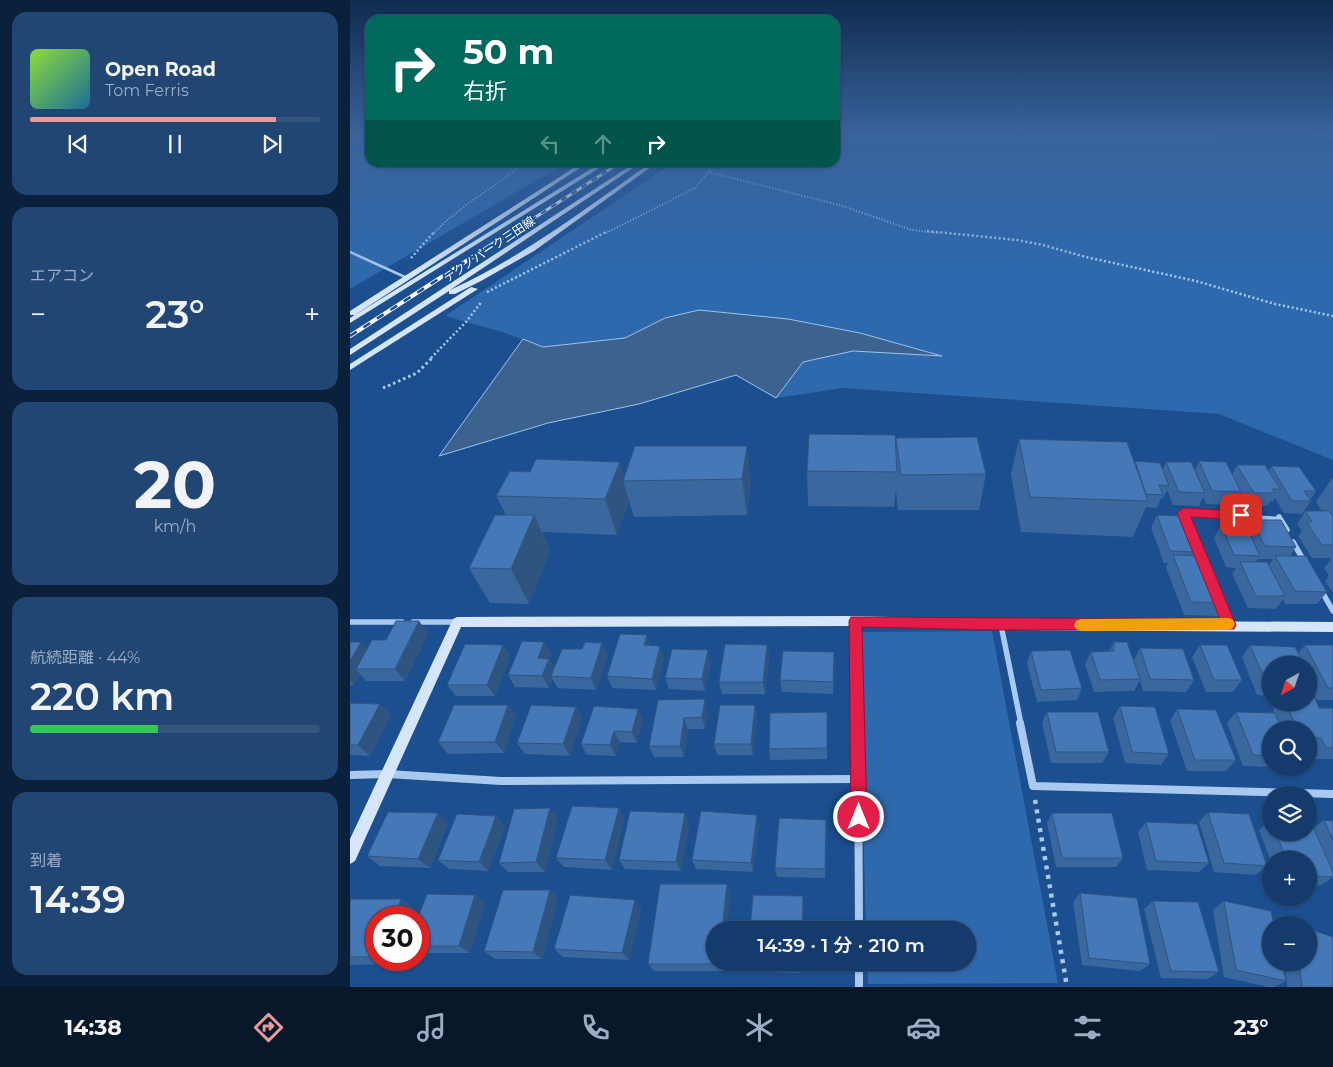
<!DOCTYPE html>
<html lang="ja">
<head>
<meta charset="utf-8">
<style>
	body { margin:0; font-family:Montserrat,"Noto Sans JP",sans-serif; background:#214673; color:#f1f3f6; height:100vh; display:flex; flex-direction:column; font-size:19px; white-space:nowrap }
	* { box-sizing:border-box; margin:0 }
	p { font-size:16px; color:#9dadc1 }
	.icon { flex:none; width:28px; height:28px; fill:none; stroke:currentColor; stroke-width:2; stroke-linecap:round; stroke-linejoin:round }
	.map { position:relative; flex:1; overflow:hidden }
	.panel { display:flex; flex-direction:column; gap:12px; padding:12px; background:#0b203b; width:350px }
	.panel>* { flex:none }
	.top-card { position:absolute; left:15px; top:15px; width:475px; height:152px; border-radius:15px; box-shadow:0 1px 4px #0004,0 0 0 1px #33557e; background:#00695c; color:#fff; overflow:hidden }
	.needle { width:32px; rotate:220deg }
	.buttons { position:absolute; left:912px; top:656px; display:grid; gap:10px }
	.buttons a { display:grid; place-items:center; width:55px; height:55px; border-radius:50%; background:#143b6b; box-shadow:0 1px 4px #0004,0 0 0 1px #33557e; font-size:25px }
	.speed { position:absolute; left:15px; top:906px; display:flex; gap:10px; font-size:25px; font-weight:700; text-align:center }
	.speed>* { display:grid; place-content:center; width:65px; height:65px; border-radius:50%; background:#143b6b; box-shadow:0 1px 4px #0004,0 0 0 1px #33557e; line-height:1 }
	.speed .limit { border:8px solid #d22; background:#fff; color:#111 }
	.pin { position:absolute; display:grid; place-items:center; width:42px; height:42px; color:#fff; margin:-21px; border-radius:10px; box-shadow:0 2px 8px #0006 }
	.me { position:absolute; width:55px; margin:-28px; rotate:0deg; stroke-linejoin:round; filter:drop-shadow(0 0 4px #0008) }
	.turn { display:flex; align-items:center; gap:18px; height:105px; padding:0 15px; font-size:22px }
	.turn .icon { width:65px; height:65px; stroke-width:2.5 }
	.turn b { display:block; font-size:35px; line-height:42px }
	.lanes { display:flex; align-items:center; height:48px; padding:0 15px; background:#0003; justify-content:center; gap:25px; direction:ltr }
	.lanes .off { opacity:.35 }
	.big { font-size:38px; font-weight:600; line-height:1.1 }
	.panel .tile { flex:1; display:flex; flex-direction:column; justify-content:center; gap:8px; min-width:0; padding:0 18px; border-radius:15px; background:#214673 }
	.panel .dial { align-items:center; gap:0 }
	.dial b { font-size:65px; line-height:1 }
	.song { display:flex; align-items:center; gap:15px }
	.cover { width:60px; height:60px; border-radius:8px; background:linear-gradient(135deg,hsl(90 70% 55%),hsl(200 70% 35%)) }
	.played { height:5px; border-radius:2px; background:linear-gradient(90deg,#e69b98 85%,#33557e 85%) }
	.keys { display:flex; justify-content:space-around; direction:ltr }
	.heat { display:flex; justify-content:space-between; align-items:center; font-size:28px; direction:ltr }
	.charge { height:8px; border-radius:4px; background:linear-gradient(90deg,#34c759 44%,#33557e 0) }
	.trip { position:absolute; left:356px; top:921px; width:270px; height:50px; border-radius:25px; background:#143b6b; box-shadow:0 1px 4px #0004,0 0 0 1px #33557e; font-weight:600; line-height:50px; text-align:center }
	.tabs { display:flex; height:80px; justify-content:space-around; align-items:center; background:#08182b; color:#9dadc1 }
	.tabs .icon { width:35px; height:35px }
	.tabs .selected { color:#e69b98 }
	.tabs b { font-size:22px; color:#f1f3f6 }
	main { display:flex; flex:1; min-height:0 }
	.map>svg:first-child { display:block }
	.green { fill:#2e69ad }
	.water { fill:#3c6290; stroke:#9cc4f0 }
	.lines { fill:none; stroke-linecap:round; stroke-linejoin:round }
	.path-far3 { stroke:#a9c9ee; stroke-width:2; stroke-dasharray:1 2; stroke-linecap:butt }
	.path-far2 { stroke:#a9c9ee; stroke-width:2.5; stroke-dasharray:2 2.5; stroke-linecap:butt }
	.path-far1 { stroke:#a9c9ee; stroke-width:3; stroke-dasharray:2.5 3; stroke-linecap:butt }
	.path { stroke:#a9c9ee; stroke-width:4.5; stroke-dasharray:4 5.5; stroke-linecap:butt }
	.lane { stroke:#a9c9ee; stroke-width:2.5 }
	.street-far2 { stroke:#a9c9ee; stroke-width:4.5 }
	.street-far1 { stroke:#a9c9ee; stroke-width:5.5 }
	.street { stroke:#a9c9ee; stroke-width:8 }
	.secondary { fill:#d6e6fa; fill-rule:evenodd }
	.rail-far1-casing { stroke:#fff; stroke-width:3 }
	.rail-casing { stroke:#fff; stroke-width:4 }
	.rail-far1 { stroke:#1b4f8f; stroke-width:2; stroke-dasharray:6; stroke-linecap:butt }
	.rail { stroke:#1b4f8f; stroke-width:2.5; stroke-dasharray:8; stroke-linecap:butt }
	.wall { fill:#3a679d; fill-rule:evenodd }
	.shaded-wall { fill:#305480 }
	.building { fill:#4478b7; stroke:#305480 }
	.route { fill:#e11d48; stroke:#92132f }
	.slow { fill:#f59e0b }
	.labels { text-anchor:middle; dominant-baseline:central; stroke-width:4; stroke-linejoin:round; paint-order:stroke }
	.far-street-label { font-size:12px; fill:#fff; stroke:#1b4f8f }
</style>
</head>
<body>
<main>
<section class="panel">
<div class="tile">
<div class="song"><i class="cover"></i><div><b>Open Road</b><p>Tom Ferris</p></div></div>
<div class="played"></div>
<div class="keys"><svg class="icon" aria-label="previous" viewBox="0 0 24 24"><path d="M18 5L8 12l10 7zM5 5v14"/></svg><svg class="icon" aria-label="pause" viewBox="0 0 24 24"><path d="M8 5v14M16 5v14"/></svg><svg class="icon" aria-label="next" viewBox="0 0 24 24"><path d="M6 5l10 7-10 7zM19 5v14"/></svg></div>
</div>
<div class="tile"><p>エアコン</p>
<div class="heat"><a>−</a><b class="big">23°</b><a>+</a></div>
</div>
<div class="tile dial"><b>20</b><p>km/h</p></div>
<div class="tile"><p>航続距離 · 44%</p><b class="big">220 km</b><div class="charge"></div></div>
<div class="tile"><p>到着</p><b class="big">14:39</b></div>
</section>
<div class="map">
<svg width="983" height="987" viewBox="0 0 983 987">
	<rect width="100%" height="100%" fill="#1b4f8f"/>
	<g class="green">
		<path d="M0 134H20V162L216 163 0 289Z"/>
		<path d="M485 134H859L864 135 872 143 983 151V460L869 414 493 388 426 398 453 362 503 351 589 355 510 333 438 319 349 310 315 318 275 338 193 347 152 332 95 316 323 163 485 162Z"/>
		<path d="M642 631 708 983 518 984 517 963 618 962V930H516L508 632Z"/>
	</g>
	<path class="water" d="M349 310 438 319 510 333 592 356 503 351 453 362 426 398 386 375 289 404 198 423 89 456 173 339 193 347 275 338 315 318Z"/>
	<g class="lines">
		<g class="path-far3">
			<path d="M358 172 493 206 562 230 590 233"/>
			<path d="M84 233C110 205 146 187 175 162"/>
			<path d="M256 233 345 188 367 162"/>
		</g>
		<g class="path-far2">
			<path d="M577 231 667 240 693 245 736 257 846 281 925 304 983 316"/>
			<path d="M61 258 85 231"/>
			<path d="M137 292 258 231"/>
			<path d="M81 358 116 322 132 301"/>
		</g>
		<path class="path-far1" d="M33 388 67 373 83 357"/>
		<path class="path" d="M685 800 717 987"/>
		<path class="lane" d="M0 252 55 277"/>
		<path class="street-far2" d="M835 519 833 513 930 519"/>
		<g class="street-far1">
			<path d="M835 517 837 522"/>
			<path d="M929 517 937 530"/>
			<path d="M943 542 954 561"/>
			<path d="M971 590 983 611"/>
			<path d="M871 604 879 625"/>
			<path d="M505 621 508 724"/>
			<path d="M0 622H52"/>
			<path d="M63 622H107"/>
			<path d="M651 625 671 724"/>
		</g>
		<g class="street">
			<path d="M508 723 509 930"/>
			<path d="M670 723 683 786 983 794"/>
			<path d="M0 775 38 774 151 781 509 779"/>
			<path d="M509 962V987"/>
		</g>
		<g class="secondary">
			<path d="M964 134 983 136V138L966 135Z"/>
			<path d="M233 162H239L5 315H0V311Z"/>
			<path d="M252 162H259L0 323V318Z"/>
			<path d="M286 162H292L100 290C173 257 236 208 302 162H308L184 251 131 281 105 294H99V291L0 355V349Z"/>
			<path d="M121 287 128 289 0 370V364Z"/>
			<path d="M505 616 651 620 983 622V632L651 630 505 626 111 627 5 861 0 864V839L103 619 107 617Z"/>
		</g>
		<defs>
			<path id="rail-far1" d="M161 233 271 162"/>
			<path id="rail" d="M0 336 163 231"/>
		</defs>
		<use href="#rail-far1" class="rail-far1-casing"/>
		<use href="#rail" class="rail-casing"/>
		<use href="#rail-far1" class="rail-far1"/>
		<use href="#rail" class="rail"/>
	</g>
	<g class="wall">
		<path d="M546 438 636 474 629 510H548L546 490 544 507 458 506 457 471 545 448Z"/>
		<path d="M669 439 784 462 813 470 816 462 845 470 849 461 882 474 887 465 919 470 921 466 966 491 960 500 961 501 952 514 934 513 925 498 923 501H920L917 506H897L890 494 883 505 856 504 853 497 849 506 823 505 817 490 813 498H811L807 508 796 507 783 537 671 532 661 474Z"/>
		<path d="M285 446 401 481 397 515 284 517 279 501 267 535 192 532 200 551 179 604 140 603 119 568 156 515 146 496 274 477Z"/>
		<path d="M983 477V593L975 581 979 576 974 568 982 558H962L948 536 952 531 947 524 955 511H972L966 502Z"/>
		<path d="M807 515 850 552 848 556 877 603 869 616 834 615 816 568 818 563H814L801 528Z"/>
		<path d="M901 520 946 547 940 556 977 592 967 604H935L933 599 926 609 898 608 882 574 886 568 876 567 864 538 871 525 897 527ZM908 559H923L919 565 906 562Z"/>
		<path d="M78 633 55 681H16L10 674 4 685H0V642L17 649 36 640Z"/>
		<path d="M194 642 201 654 199 659 204 668 232 649 252 643 258 655 246 690 208 688 202 679 199 688 165 687 158 675Z"/>
		<path d="M764 642 784 660 790 648 844 680 836 692 793 691 790 680 784 691 744 692 735 664 741 652 759 651Z"/>
		<path d="M153 645 160 657 145 696H106L97 685Z"/>
		<path d="M300 645 314 658 306 690 262 688 257 676Z"/>
		<path d="M417 645 419 657 415 694H372L369 682Z"/>
		<path d="M850 645 892 680 883 692H856L842 657Z"/>
		<path d="M900 645 948 653 955 645H983V700H967L961 689 959 691V665H921V696L907 695 892 657Z"/>
		<path d="M681 651 732 688 727 700 687 702 677 663Z"/>
		<path d="M361 662 355 691 319 689 315 678Z"/>
		<path d="M485 664 483 694 432 692 430 680Z"/>
		<path d="M308 700 358 711 355 729H338L334 757H304L299 746Z"/>
		<path d="M929 702H959L969 708H983V759H964L960 749H959V730H921V767L893 766 877 723 886 712 924 713 923 710Z"/>
		<path d="M0 703 41 715 20 756 0 755Z"/>
		<path d="M158 705 166 716 154 753 98 754 88 742Z"/>
		<path d="M405 705 407 717 403 755H367L364 744Z"/>
		<path d="M770 706 819 754 811 765 775 763 763 718Z"/>
		<path d="M226 707 232 718 220 756 175 754 167 743Z"/>
		<path d="M288 709 293 720 287 743 270 742 266 756 237 755 231 744Z"/>
		<path d="M827 709 886 760 876 771H837L820 721Z"/>
		<path d="M477 712V759L420 760 419 749Z"/>
		<path d="M697 712 759 752 752 763H701L692 723Z"/>
		<path d="M858 812 917 866 905 875 864 872 849 822Z"/>
		<path d="M335 813 339 823 331 871 275 869 269 860Z"/>
		<path d="M702 813 773 858 766 867H706L697 823Z"/>
		<path d="M208 818 195 872H158L149 863Z"/>
		<path d="M274 818 262 870 214 867 206 858Z"/>
		<path d="M921 820V832H959L974 820 983 821V880L982 878 971 885H959V860H921V861L909 830Z"/>
		<path d="M796 822 859 863 849 872 797 870 788 832Z"/>
		<path d="M98 823 80 868 30 866 17 856Z"/>
		<path d="M409 825 403 872 346 869 342 860Z"/>
		<path d="M155 826 138 871 99 869 88 860Z"/>
		<path d="M477 830 475 878 427 877 425 868Z"/>
		<path d="M200 890 208 899 192 959H145L134 951Z"/>
		<path d="M380 893 365 962H374L373 971H304L298 964Z"/>
		<path d="M730 893 800 964 790 971 732 965 723 902Z"/>
		<path d="M125 895 135 903 120 953H70L69 952V918Z"/>
		<path d="M51 899 63 908 59 918H26V960H44L42 964 0 965V902Z"/>
		<path d="M803 901 869 972 857 979 811 978 794 909Z"/>
		<path d="M874 901 936 981 924 987H918L874 977 863 910Z"/>
		<path d="M291 908 279 960 213 957 204 949Z"/>
		<path d="M452 962 451 973 400 972 397 965Z"/>
		<path d="M935 962H959L983 987H937Z"/>
	</g>
	<g class="shaded-wall">
		<path d="M397 446 401 481 397 515 392 479Z"/>
		<path d="M270 462 276 481H273L279 501 267 535 255 499Z"/>
		<path d="M184 515 200 551 179 604 161 569Z"/>
		<path d="M69 621 78 633 55 681 45 669Z"/>
		<path d="M297 635 301 648 294 645Z"/>
		<path d="M11 642 21 654 6 669 10 674 4 685 0 681V661Z"/>
		<path d="M194 642 201 654 198 661 199 659 205 671 201 676 202 679 199 688 192 676 188 658Z"/>
		<path d="M252 643 258 655 246 690 241 678Z"/>
		<path d="M153 645 160 657 145 696 137 685Z"/>
		<path d="M417 645 419 657 415 694 413 682Z"/>
		<path d="M310 646 314 658 306 690 302 679Z"/>
		<path d="M358 650 361 662 355 691 352 679Z"/>
		<path d="M484 652 485 664 483 694V682Z"/>
		<path d="M355 699 358 711 355 729 352 717Z"/>
		<path d="M30 704 41 715 20 756 8 745Z"/>
		<path d="M158 705 166 716 154 753 145 742Z"/>
		<path d="M405 705 407 717 403 755 401 744Z"/>
		<path d="M226 707 232 718 220 756 213 744Z"/>
		<path d="M288 709 293 720 287 743 282 732Z"/>
		<path d="M334 718 338 729 334 757 330 746Z"/>
		<path d="M264 731 270 742 266 756 260 745Z"/>
		<path d="M200 808 208 818 195 872 186 862Z"/>
		<path d="M269 808 274 818 262 870 255 860Z"/>
		<path d="M88 813 98 823 80 868 68 859Z"/>
		<path d="M335 813 339 823 331 871 326 862Z"/>
		<path d="M407 815 409 825 403 872 401 863Z"/>
		<path d="M146 816 155 826 138 871 129 862Z"/>
		<path d="M476 820 477 830 475 878V869Z"/>
		<path d="M377 884 380 893 377 930H372Z"/>
		<path d="M200 890 208 899 192 959 183 952Z"/>
		<path d="M125 895 135 903 120 953 109 946Z"/>
		<path d="M453 896 454 904 453 930H452Z"/>
		<path d="M51 899 63 908 59 918H44Z"/>
		<path d="M285 900 291 908 279 960 272 953Z"/>
		<path d="M35 960H44L42 964Z"/>
		<path d="M369 962H374L373 971 369 964Z"/>
		<path d="M450 962H452L451 973 450 966Z"/>
	</g>
	<g class="building">
		<path d="M459 434 545 435 547 472 457 471Z"/>
		<path d="M627 437 636 474 551 475 546 438Z"/>
		<path d="M669 439 777 442 798 501 680 497Z"/>
		<path d="M285 446H397L392 479 273 481Z"/>
		<path d="M186 459 270 462 255 499 146 496 160 471 180 472Z"/>
		<path d="M785 461 810 463 819 486 809 485 813 495 796 494Z"/>
		<path d="M849 461 876 462 891 492 862 491Z"/>
		<path d="M816 462H841L855 493 829 492Z"/>
		<path d="M887 465H915L930 489H922L925 493H904Z"/>
		<path d="M921 466 949 467 966 491H954L961 501H942Z"/>
		<path d="M955 511H979L983 516V545H972L957 523 962 521Z"/>
		<path d="M145 515H184L161 569 119 568Z"/>
		<path d="M807 515 835 516 850 552 820 551Z"/>
		<path d="M901 520H931L946 547 915 546Z"/>
		<path d="M871 525 896 526 910 556 884 555Z"/>
		<path d="M823 555 857 556 877 603 841 602Z"/>
		<path d="M925 556H956L977 592 945 591Z"/>
		<path d="M890 562H917L935 596H906Z"/>
		<path d="M46 621H69L45 669H6L22 640H36Z"/>
		<path d="M270 634 297 635 294 645 310 646 302 679 257 676Z"/>
		<path d="M172 641 194 642 188 658 199 659 192 676 158 675Z"/>
		<path d="M0 642H11L0 661Z"/>
		<path d="M235 642 252 643 241 678 201 676 212 649H232Z"/>
		<path d="M764 642H777L790 679 750 680 741 652 764 651Z"/>
		<path d="M115 644 153 645 137 685H97Z"/>
		<path d="M375 644 417 645 413 682H369Z"/>
		<path d="M850 645H877L892 680H864Z"/>
		<path d="M900 645 945 647 954 665H921V684H917Z"/>
		<path d="M955 645H983V688H978Z"/>
		<path d="M790 648 833 649 844 680 800 679Z"/>
		<path d="M322 649 358 650 352 679 315 678Z"/>
		<path d="M720 650 732 688 691 690 681 651Z"/>
		<path d="M433 651 484 652 483 682 430 680Z"/>
		<path d="M959 675 964 686H959Z"/>
		<path d="M959 698H965L969 708H983V748H976L971 738H959V730H948L935 702H959Z"/>
		<path d="M355 699 352 717 334 718 330 746H299L308 700Z"/>
		<path d="M0 703 30 704 8 745H0Z"/>
		<path d="M104 705H158L145 742H88Z"/>
		<path d="M181 705 226 707 213 744 167 743Z"/>
		<path d="M370 705H405L401 744H364Z"/>
		<path d="M244 706 288 709 282 732 264 731 260 745 231 744Z"/>
		<path d="M770 706 805 707 819 754 782 752Z"/>
		<path d="M827 709 866 710 886 760H845Z"/>
		<path d="M477 712V748L419 749 420 713Z"/>
		<path d="M697 712H748L759 752H706Z"/>
		<path d="M886 712 925 713 932 730H921V756L903 755Z"/>
		<path d="M222 806 269 808 255 860 206 858Z"/>
		<path d="M200 808 186 862 149 863 164 809Z"/>
		<path d="M280 811 335 813 326 862 269 860Z"/>
		<path d="M351 811 407 815 401 863 342 860Z"/>
		<path d="M38 812 88 813 68 859 17 856Z"/>
		<path d="M858 812 899 814 917 866 874 863Z"/>
		<path d="M702 813H762L773 858H712Z"/>
		<path d="M107 814 146 816 129 862 88 860Z"/>
		<path d="M429 818 476 820 475 869 425 868Z"/>
		<path d="M974 820 983 821V840Z"/>
		<path d="M959 821 961 822 983 872V877L959 876V860H936L926 832H959Z"/>
		<path d="M796 822 847 824 859 863 806 861Z"/>
		<path d="M310 884H377L372 930H365V962H369V964H298Z"/>
		<path d="M153 890H200L183 952 134 951Z"/>
		<path d="M730 893 787 898 800 964 739 958Z"/>
		<path d="M77 894 125 895 109 946H69L68 918Z"/>
		<path d="M220 895 285 900 272 953 204 949Z"/>
		<path d="M403 895 453 896 452 930H400Z"/>
		<path d="M1 899H51L44 918H26V957H0V902Z"/>
		<path d="M803 901 848 902 869 972 821 971Z"/>
		<path d="M874 901 921 911 924 925H921V962H932L936 981 886 970Z"/>
		<path d="M959 929 983 937V987H952L949 962H959Z"/>
		<path d="M397 962H450V966L397 965Z"/>
	</g>
	<linearGradient id="sky" x2="0" y2="1"><stop stop-color="#0f2b4f"/><stop offset="0.49" stop-color="#39639b"/><stop offset="1" stop-color="#39639b" stop-opacity="0"/></linearGradient>
	<rect width="983" height="272" fill="url(#sky)"/>
	<path class="route" d="M833 508 891 511 897 515 891 520 841 517 886 625 884 629 651 630 512 627 517 817 515 823 509 825 503 823 501 817 499 621 501 617 870 619 827 513Z"/>
	<path class="slow" d="M879 618 883 620 885 624 883 628 879 630 731 631 726 629 724 625 726 621 731 619Z"/>
	<g class="labels">
		<g class="far-street-label">
			<text transform="translate(139 249) rotate(-34)">テクノパーク三田線</text>
		</g>
	</g>
</svg>
<div class="buttons">
<a><svg class="needle" viewBox="-14 -14 28 28"><path d="M0-13l5 13h-10z" fill="#e53935"/><path d="M0 13l5-13h-10z" fill="#9dadc1"/></svg></a>
<a><svg class="icon" aria-label="search" viewBox="0 0 24 24"><circle cx="10" cy="10" r="6"/><path d="M15 15l6 6"/></svg></a>
<a><svg class="icon" aria-label="layers" viewBox="0 0 24 24"><path d="M12 4l9 5-9 5-9-5zM3 14l9 5 9-5"/></svg></a>
<a>+</a>
<a>−</a>
</div>
<div class="speed"><div class="limit">30</div></div>
<div class="pin" style="left:891px;top:515px;background:#d93025"><svg class="icon" aria-label="arrive" viewBox="0 0 24 24"><path d="M6 21V4h12l-3 4 3 4H6"/></svg></div>
<svg class="me" style="left:509px;top:817px" viewBox="-20 -20 40 40"><circle r="17" fill="#e11d48" stroke="#fff" stroke-width="3"/><path d="M0-11L8 9 0 5-8 9z" fill="#fff"/></svg>
<div class="trip">14:39 · 1 分 · 210 m</div>
<div class="top-card">
<div class="turn"><svg class="icon" aria-label="right" viewBox="0 0 24 24"><path d="M7 20v-9h11M14 6l5 5-5 5"/></svg><div><b>50 m</b>右折</div></div>
<div class="lanes"><svg class="icon off" aria-label="left" viewBox="0 0 24 24"><path d="M17 20v-9H6M10 6l-5 5 5 5"/></svg><svg class="icon off" aria-label="ahead" viewBox="0 0 24 24"><path d="M12 20V5M6 11l6-6 6 6"/></svg><svg class="icon" aria-label="right" viewBox="0 0 24 24"><path d="M7 20v-9h11M14 6l5 5-5 5"/></svg></div>
</div>
</div>
</main>
<nav class="tabs">
<b>14:38</b>
<svg class="icon selected" aria-label="directions" viewBox="0 0 24 24"><path d="M12 3l9 9-9 9-9-9zM9 14v-3h6M13 9l2 2-2 2"/></svg>
<svg class="icon" aria-label="music" viewBox="0 0 24 24"><path d="M9 18V5l10-2v13"/><circle cx="6" cy="18" r="3"/><circle cx="16" cy="16" r="3"/></svg>
<svg class="icon" aria-label="phone" viewBox="0 0 24 24"><path d="M5 4h4l2 5-3 2q2 4 5 5l2-3 5 2v4C11 20 4 13 5 4z"/></svg>
<svg class="icon" aria-label="climate" viewBox="0 0 24 24"><path d="M12 3v18M4 7l16 10M4 17L20 7"/></svg>
<svg class="icon" aria-label="car" viewBox="0 0 24 24"><path d="M5 17H2v-5l4-1 3-4h7l3 4 3 1v5h-3M9 17h6M6 11h13"/><circle cx="7" cy="17" r="2"/><circle cx="17" cy="17" r="2"/></svg>
<svg class="icon" aria-label="filters" viewBox="0 0 24 24"><path d="M4 7h16M4 17h16"/><circle cx="9" cy="7" r="2"/><circle cx="15" cy="17" r="2"/></svg>
<b>23°</b>
</nav>
</body>
</html>
